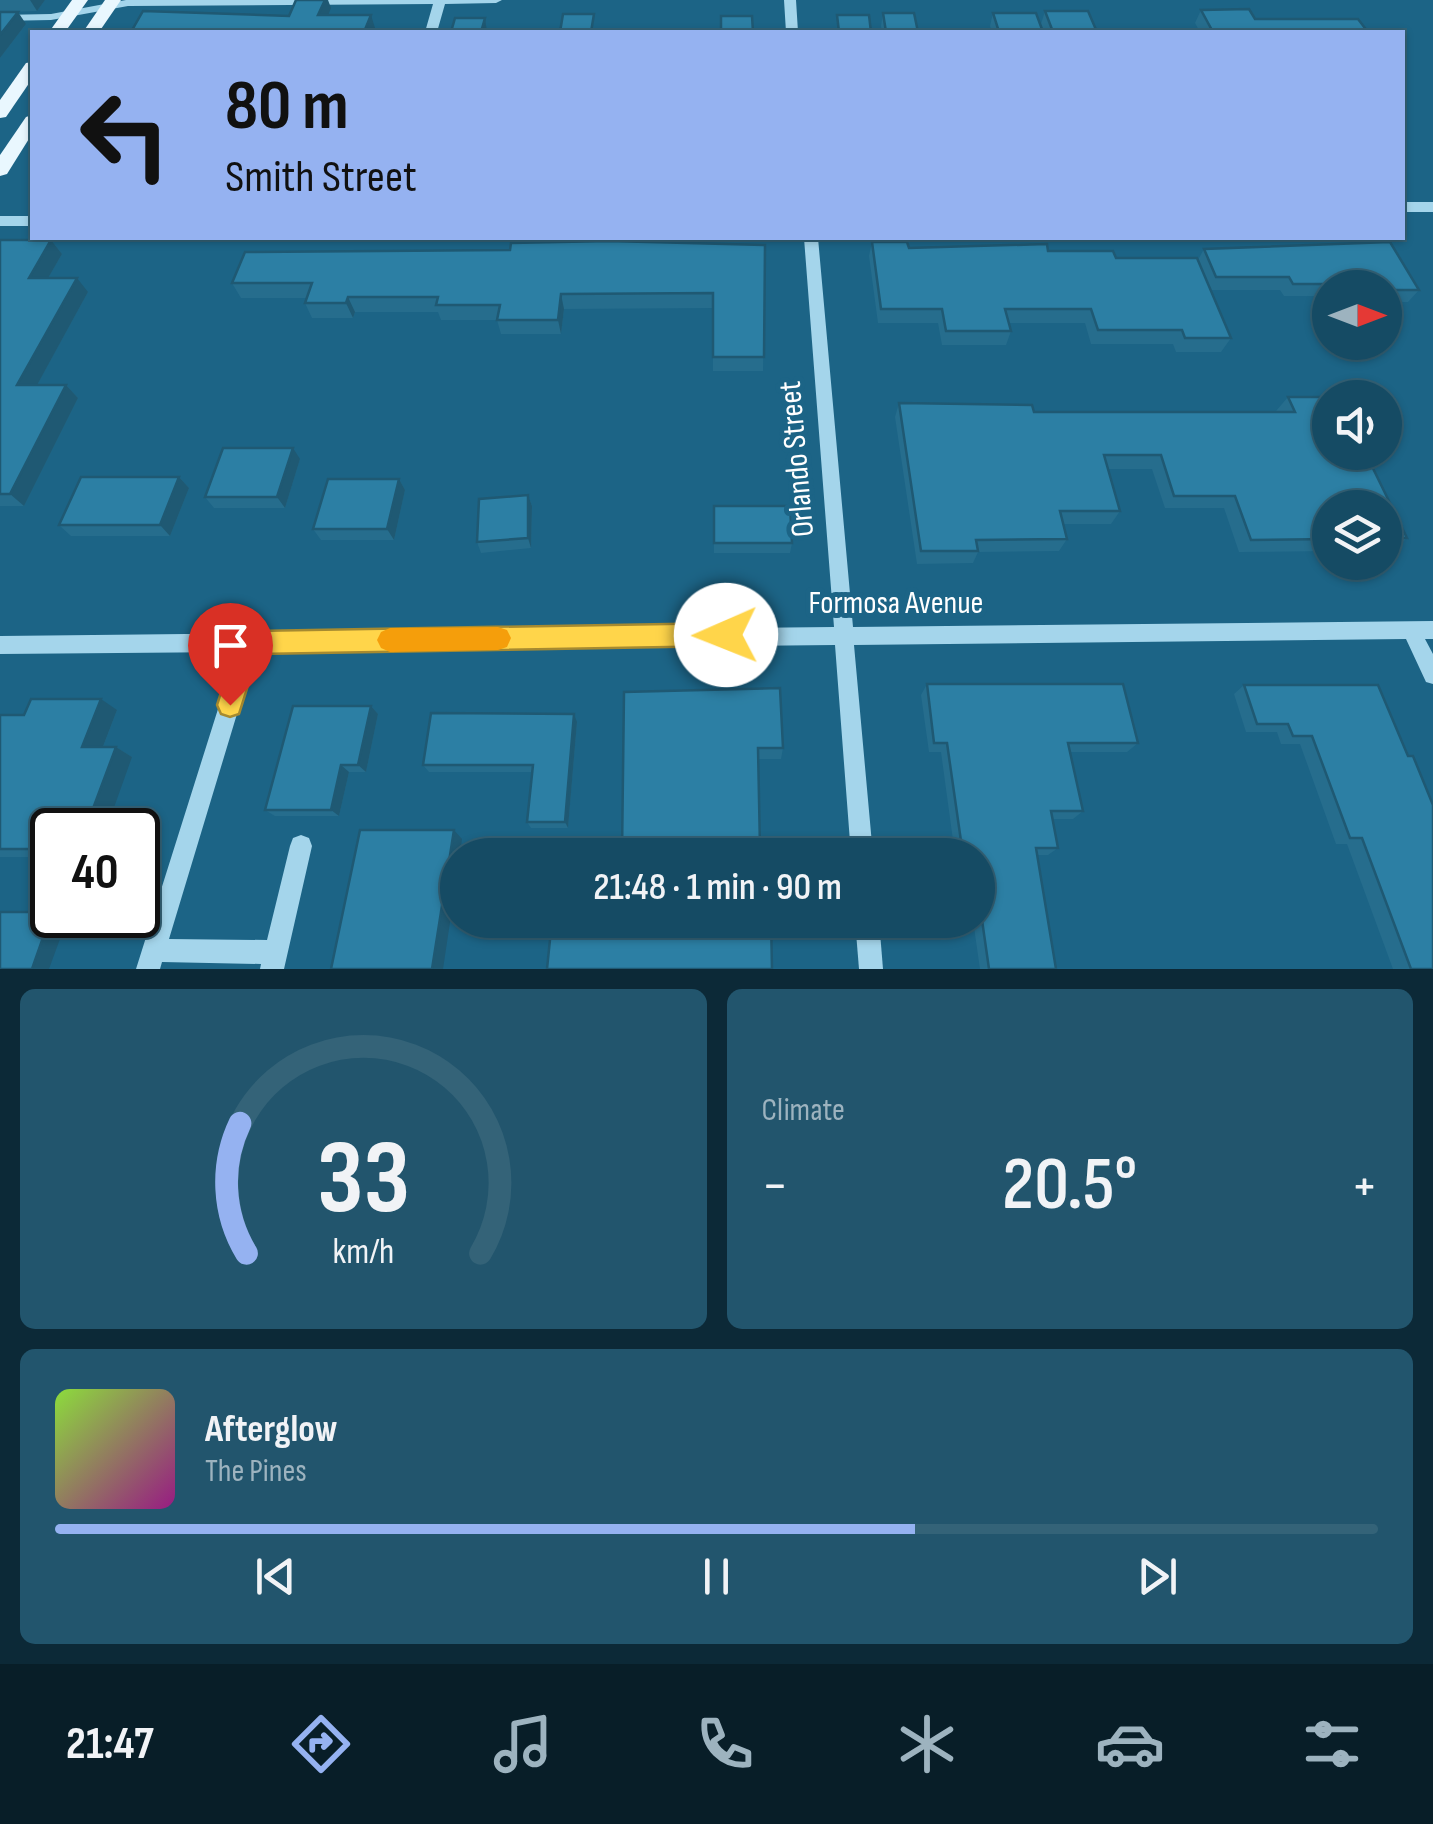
<!DOCTYPE html>
<html lang="en">
<head>
<meta charset="utf-8">
<style>
	body { margin:0; font-family:"Sofia Sans Condensed",sans-serif; background:#22556d; color:#f1f3f6; height:100vh; display:flex; flex-direction:column; font-size:38px; white-space:nowrap }
	* { box-sizing:border-box; margin:0 }
	p { font-size:32px; color:#9db3bf }
	.icon { flex:none; width:55px; height:55px; fill:none; stroke:currentColor; stroke-width:2; stroke-linecap:round; stroke-linejoin:round }
	.map { position:relative; height:969px; overflow:hidden }
	.panel { display:flex; flex-direction:column; gap:20px; padding:20px; background:#0c2937; flex:1 }
	.panel>* { flex:none }
	.banner { position:absolute; left:30px; top:30px; width:1375px; height:210px; border-radius:0px; box-shadow:0 2px 8px #0004,0 0 0 2px #346378; background:#95b2f1; color:#111; overflow:hidden }
	.needle { width:65px; rotate:90deg }
	.controls { position:absolute; left:1312px; top:270px; display:grid; gap:20px }
	.controls a { display:grid; place-items:center; width:90px; height:90px; border-radius:50%; background:#154b64; box-shadow:0 2px 8px #0004,0 0 0 2px #346378; font-size:50px }
	.speed { position:absolute; left:30px; top:808px; display:flex; gap:20px; font-size:50px; font-weight:700; text-align:center }
	.speed>* { display:grid; place-content:center; width:130px; height:130px; border-radius:50%; background:#154b64; box-shadow:0 2px 8px #0004,0 0 0 2px #346378; line-height:1 }
	.speed .limit { border:5px solid #111; border-radius:15px; background:#fff; color:#111 }
	.pin { position:absolute; display:grid; place-items:center; width:85px; height:85px; color:#fff; margin:-102px -42px; border-radius:50% 50% 50% 0; rotate:-45deg; box-shadow:0 0 10px #0007 }
	.pin .icon { rotate:45deg }
	.me { position:absolute; width:110px; margin:-55px; rotate:269deg; stroke-linejoin:round; filter:drop-shadow(0 0 8px #0008) }
	.turn { display:flex; align-items:center; gap:35px; height:210px; padding:0 30px; font-size:45px }
	.turn .icon { width:130px; height:130px; stroke-width:2.5 }
	.turn b { display:block; font-size:70px; line-height:85px }
	.big { font-size:75px; font-weight:600; line-height:1.1 }
	.panel .tile { flex:1; display:flex; flex-direction:column; justify-content:center; gap:15px; min-width:0; padding:0 35px; border-radius:15px; background:#22556d }
	.panel .dial { align-items:center; gap:0 }
	.dial svg { height:260px; overflow:visible; fill:none; stroke:#346378; stroke-width:7; stroke-linecap:round; text-anchor:middle }
	.dial text { fill:#f1f3f6; stroke:none }
	.song { display:flex; align-items:center; gap:30px }
	.cover { width:120px; height:120px; border-radius:15px; background:linear-gradient(135deg,hsl(90 70% 55%),hsl(310 70% 35%)) }
	.played { height:10px; border-radius:5px; background:linear-gradient(90deg,#95b2f1 65%,#346378 65%) }
	.keys { display:flex; justify-content:space-around; direction:ltr }
	.heat { display:flex; justify-content:space-between; align-items:center; font-size:55px; direction:ltr }
	.panel .tiles { flex:1; display:grid; gap:20px; grid-template-columns:1fr 1fr }
	.tile:last-child { grid-column:span 2 }
	.trip { position:absolute; left:440px; top:838px; width:555px; height:100px; border-radius:50px; background:#154b64; box-shadow:0 2px 8px #0004,0 0 0 2px #346378; font-weight:600; line-height:100px; text-align:center }
	.tabs { display:flex; height:160px; justify-content:space-around; align-items:center; background:#081e28; color:#9db3bf }
	.tabs .icon { width:70px; height:70px }
	.tabs .on { color:#95b2f1 }
	.tabs b { font-size:45px; color:#f1f3f6 }
	.map>svg:first-child { display:block }
	.lines { fill:none; stroke-linecap:round; stroke-linejoin:round }
	.minor { fill:#a4d5eb; fill-rule:evenodd }
	.major { fill:#e9f7fe; fill-rule:evenodd }
	.wall { fill:#266d8d }
	.shaded-wall { fill:#1f5973 }
	.building { fill:#2c7fa4; stroke:#1f5973; stroke-width:2.5 }
	.route { fill:#ffd54a; stroke:#a68a30; stroke-width:2.5 }
	.slow { fill:#f59e0b }
	.labels { text-anchor:middle; dominant-baseline:central; stroke-width:10; stroke-linejoin:round; paint-order:stroke }
	.street-label { font-size:32px; fill:#fff; stroke:#1c6486 }
</style>
</head>
<body>
<div class="map">
<svg width="1433" height="969" viewBox="0 0 1433 969">
	<rect width="100%" height="100%" fill="#1c6486"/>
	<g class="lines">
		<g class="minor">
			<path d="M126 0H502L496 3 445 4 437 32H425L433 4 128 6 51 20 0 21V15L51 14Z"/>
			<path d="M784 0H796L798 32H786Z"/>
			<rect x="1402" y="202" width="31" height="10"/>
			<rect x="0" y="216" width="32" height="10"/>
			<path d="M804 238H818L853 627 1433 621V639H1425L1433 654V684L1426 682 1406 639 854 645 873 855H851L835 645 256 651 169 939 267 940 290 846 293 838 301 835 309 838 312 846 284 969H260L261 964 162 962 160 969H136L236 652 0 654V636L834 627Z"/>
			<path d="M855 920H879L883 969H859Z"/>
		</g>
		<g class="major">
			<path d="M72 0H88L65 32H49Z"/>
			<path d="M105 0H121L99 32H83Z"/>
			<path d="M32 62V79L6 117 0 118V100L26 63Z"/>
			<path d="M32 115V134L7 174 0 176V155L26 117Z"/>
		</g>
	</g>
	<g class="wall">
		<path d="M0 0H45L37 11 6 12 26 24 0 58Z"/>
		<path d="M1201 10 1255 19 1368 32H1200L1195 23Z"/>
		<path d="M1045 11 1097 32H1044L1041 24Z"/>
		<path d="M883 13 918 32H882L881 26Z"/>
		<path d="M993 13 1043 32H992L990 26Z"/>
		<path d="M0 240H51L62 254 48 278 88 292 37 385H66L78 398 24 506H0Z"/>
		<path d="M872 242 909 248 1048 251 1116 258 1198 260 1204 249 1419 290 1408 302H1385V288H1330V296H1284L1280 290H1210L1231 338 1221 352H1176L1173 344H1091L1085 323H1009L1011 331 1006 345H942L938 323H878L869 256Z"/>
		<path d="M765 245 763 371H713V308L564 309 561 334H501L497 320H441L438 312H355L353 318H312L305 303 307 298H241L232 283 510 250Z"/>
		<path d="M1288 397H1337L1330 398V452H1365L1407 538 1392 551H1385V508H1330V551L1239 552 1224 508H1165L1152 469H1108L1120 511 1111 524H1063L1067 539 1059 551 978 552 973 563 917 564 895 417 899 403 1032 405 1034 412H1277L1276 411Z"/>
		<path d="M300 459 285 508H214L205 497Z"/>
		<path d="M179 477 189 488 170 536H71L59 525Z"/>
		<path d="M399 479 405 490 394 540H321L313 529Z"/>
		<path d="M528 495 532 506 531 548 481 553 477 542Z"/>
		<path d="M714 506 792 543 790 553H714Z"/>
		<path d="M927 684 1138 743 1127 752H1070L1083 811 1073 819H1052L1058 848 1048 855H1037L1056 969H980L973 920H978V855H955L941 752H929L921 695Z"/>
		<path d="M1244 685H1378L1433 969H1393L1347 844H1336L1300 744H1281L1277 732H1246L1234 694Z"/>
		<path d="M624 692 783 748 781 759H758L760 848 759 855H622Z"/>
		<path d="M371 706 378 714 366 772H349L339 816H275L265 810Z"/>
		<path d="M117 710 103 747H116L132 757 52 830V857H0V715Z"/>
		<path d="M577 722 568 828H531L527 822 532 772H429L423 765Z"/>
	</g>
	<g class="shaded-wall">
		<path d="M30 0H45L37 11Z"/>
		<path d="M325 0H328L331 8 323 28 318 15Z"/>
		<path d="M18 12 26 24 0 58V35Z"/>
		<path d="M371 15 375 28 373 32H364Z"/>
		<path d="M485 18 487 32H481Z"/>
		<path d="M51 240 62 254 40 292 29 278Z"/>
		<path d="M77 278 88 292 30 398 17 385Z"/>
		<path d="M561 294 564 309 561 334 558 320Z"/>
		<path d="M348 297 355 312 353 318 346 303Z"/>
		<path d="M66 385 78 398 24 506 10 494Z"/>
		<path d="M293 448 300 459 285 508 277 497Z"/>
		<path d="M179 477 189 488 170 536 160 525Z"/>
		<path d="M399 479 405 490 394 540 387 529Z"/>
		<path d="M528 495 532 506 531 548 528 538Z"/>
		<path d="M101 699 117 710 99 757 82 747Z"/>
		<path d="M371 706 378 714 366 772 358 765Z"/>
		<path d="M574 714 577 722 568 828 565 822Z"/>
		<path d="M116 747 132 757 106 830H85Z"/>
		<path d="M341 765 349 772 339 816 331 810Z"/>
		<path d="M454 830 462 839 460 855H458V869L443 969H432Z"/>
		<path d="M52 912V915L68 917 49 969H32Z"/>
	</g>
	<g class="building">
		<path d="M296 0H325L318 15H371L364 32H131L143 11 289 16Z"/>
		<path d="M1249 9 1255 19H1358L1368 32H1213L1201 10Z"/>
		<path d="M1045 11H1088L1097 32H1053Z"/>
		<path d="M0 12H18L0 35Z"/>
		<path d="M883 13H914L918 32H886Z"/>
		<path d="M993 13H1036L1043 32H999Z"/>
		<path d="M563 14H594L591 32H560Z"/>
		<path d="M837 15H869L871 32H839Z"/>
		<path d="M721 16H752L753 32H721Z"/>
		<path d="M455 18H485L481 32H451Z"/>
		<path d="M0 240H51L29 278H77L17 385H66L10 494H0Z"/>
		<path d="M609 241 765 245 764 357H713V293L561 294 558 320H497L500 305H436L438 297H348L346 303H305L312 283H232L245 252 510 250 511 243Z"/>
		<path d="M872 242H907L909 248 1047 244 1048 251H1113L1116 258H1197L1231 338H1185L1182 330H1098L1091 309H1005L1011 331H946L942 309H881Z"/>
		<path d="M1390 242 1419 290H1385V288H1380L1378 284H1293L1289 277H1216L1204 249Z"/>
		<path d="M1288 397H1337L1330 398V452H1365L1407 538H1385V508H1330V539L1251 540 1235 496H1174L1161 455H1104L1120 511H1060L1067 539 976 540 978 551H921L899 403 1032 405 1034 412H1295Z"/>
		<path d="M223 448H293L277 497H205Z"/>
		<path d="M81 477H179L160 525H59Z"/>
		<path d="M328 479H399L387 529H313Z"/>
		<path d="M528 495V538L477 542 479 499Z"/>
		<path d="M714 506H790L792 543H714Z"/>
		<path d="M927 684H1123L1138 743H1068L1083 811H1051L1058 848H1036L1056 969H989L978 892V855H972L971 848H962L947 743H934Z"/>
		<path d="M1244 685H1378L1408 756H1413L1433 805V969H1411L1362 838H1350L1312 736H1293L1288 724H1257Z"/>
		<path d="M780 688 783 748H758L760 848 622 854 624 692Z"/>
		<path d="M31 699H101L82 747H116L85 830H52V849H0V715H24Z"/>
		<path d="M293 706H371L358 765H341L331 810H265Z"/>
		<path d="M431 713 574 714 565 822H527L533 765H423Z"/>
		<path d="M360 830H454L432 969H331Z"/>
		<path d="M0 912H52L32 969H0Z"/>
		<path d="M552 920H771L772 969H547Z"/>
	</g>
	<path class="route" d="M726 623 735 627 739 635 735 643 726 646 258 654 239 714 230 717 221 714 217 705 237 642 240 634 249 631Z"/>
	<path class="slow" d="M498 627 507 630 511 638 507 647 498 650 390 652 381 648 377 640 381 632 390 628Z"/>
	<g class="labels">
		<g class="street-label">
			<text transform="translate(797 459) rotate(-95)">Orlando Street</text>
			<text x="896" y="603">Formosa Avenue</text>
		</g>
	</g>
</svg>
<div class="controls">
<a><svg class="needle" viewBox="-14 -14 28 28"><path d="M0-13l5 13h-10z" fill="#e53935"/><path d="M0 13l5-13h-10z" fill="#9db3bf"/></svg></a>
<a><svg class="icon" aria-label="sound" viewBox="0 0 24 24"><path d="M4 9h4l5-4v14l-5-4H4zM17 9q2 3 0 6"/></svg></a>
<a><svg class="icon" aria-label="layers" viewBox="0 0 24 24"><path d="M12 4l9 5-9 5-9-5zM3 14l9 5 9-5"/></svg></a>
</div>
<div class="speed"><div class="limit">40</div></div>
<div class="pin" style="left:230px;top:705px;background:#d93025"><svg class="icon" aria-label="arrive" viewBox="0 0 24 24"><path d="M6 21V4h12l-3 4 3 4H6"/></svg></div>
<svg class="me" style="left:726px;top:635px" viewBox="-20 -20 40 40"><circle r="19" fill="#fff"/><path d="M0-13L10 11 0 6-10 11z" fill="#ffd54a"/></svg>
<div class="trip">21:48 · 1 min · 90 m</div>
<div class="banner">
<div class="turn"><svg class="icon" aria-label="left" viewBox="0 0 24 24"><path d="M17 20v-9H6M10 6l-5 5 5 5"/></svg><div><b>80 m</b>Smith Street</div></div>
</div>
</div>
<section class="panel">
<div class="tiles">
<div class="tile dial"><svg viewBox="0 0 100 80">
<path d="M14 69A42 42 0 1 1 86 69"/>
<path d="M14 69A42 42 0 0 1 12 29" stroke="#95b2f1"/>
<text x="50" y="56" font-size="32" font-weight="700">33</text>
<text x="50" y="72" font-size="11">km/h</text>
</svg></div>
<div class="tile"><p>Climate</p>
<div class="heat"><a>−</a><b class="big">20.5°</b><a>+</a></div>
</div>
<div class="tile">
<div class="song"><i class="cover"></i><div><b>Afterglow</b><p>The Pines</p></div></div>
<div class="played"></div>
<div class="keys"><svg class="icon" aria-label="previous" viewBox="0 0 24 24"><path d="M18 5L8 12l10 7zM5 5v14"/></svg><svg class="icon" aria-label="pause" viewBox="0 0 24 24"><path d="M8 5v14M16 5v14"/></svg><svg class="icon" aria-label="next" viewBox="0 0 24 24"><path d="M6 5l10 7-10 7zM19 5v14"/></svg></div>
</div>
</div>
</section>
<nav class="tabs">
<b>21:47</b>
<svg class="icon on" aria-label="directions" viewBox="0 0 24 24"><path d="M12 3l9 9-9 9-9-9zM9 14v-3h6M13 9l2 2-2 2"/></svg>
<svg class="icon" aria-label="music" viewBox="0 0 24 24"><path d="M9 18V5l10-2v13"/><circle cx="6" cy="18" r="3"/><circle cx="16" cy="16" r="3"/></svg>
<svg class="icon" aria-label="phone" viewBox="0 0 24 24"><path d="M5 4h4l2 5-3 2q2 4 5 5l2-3 5 2v4C11 20 4 13 5 4z"/></svg>
<svg class="icon" aria-label="climate" viewBox="0 0 24 24"><path d="M12 3v18M4 7l16 10M4 17L20 7"/></svg>
<svg class="icon" aria-label="car" viewBox="0 0 24 24"><path d="M5 17H2v-5l4-1 3-4h7l3 4 3 1v5h-3M9 17h6M6 11h13"/><circle cx="7" cy="17" r="2"/><circle cx="17" cy="17" r="2"/></svg>
<svg class="icon" aria-label="filters" viewBox="0 0 24 24"><path d="M4 7h16M4 17h16"/><circle cx="9" cy="7" r="2"/><circle cx="15" cy="17" r="2"/></svg>
</nav>
</body>
</html>
